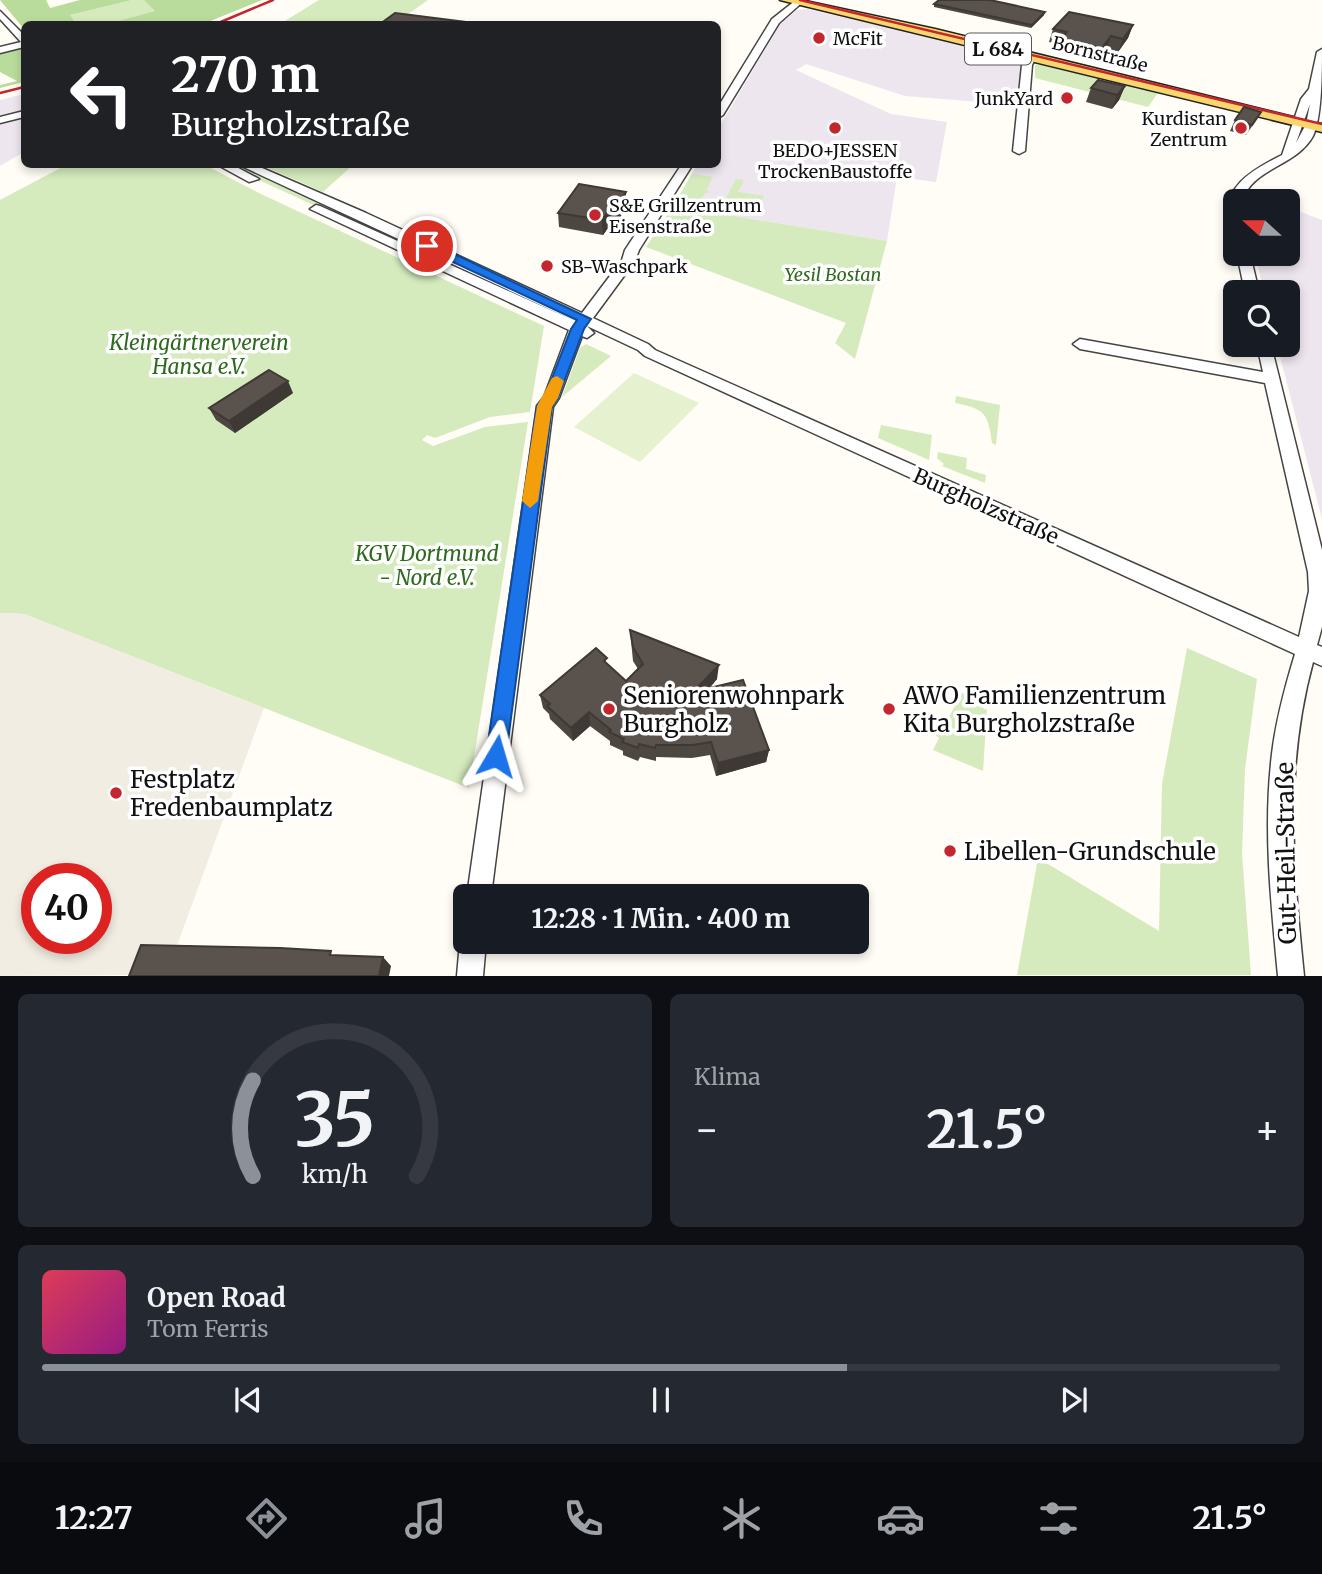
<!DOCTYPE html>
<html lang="de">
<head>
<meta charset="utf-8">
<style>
	body { margin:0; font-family:Merriweather,serif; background:#242831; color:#f1f3f6; height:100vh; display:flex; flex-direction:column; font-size:26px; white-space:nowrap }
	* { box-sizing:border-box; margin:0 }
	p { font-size:23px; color:#9ea1a6 }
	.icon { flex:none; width:38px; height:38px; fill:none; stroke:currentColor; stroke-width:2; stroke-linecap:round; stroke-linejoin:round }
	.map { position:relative; height:976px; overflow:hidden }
	.drawer { display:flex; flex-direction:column; gap:18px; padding:18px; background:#0d0f14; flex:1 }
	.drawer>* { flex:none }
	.top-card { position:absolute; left:21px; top:21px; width:700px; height:147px; border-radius:10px; box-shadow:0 4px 10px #0003; background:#202124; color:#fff; overflow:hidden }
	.needle { width:46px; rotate:291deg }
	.tools { position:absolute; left:1223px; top:189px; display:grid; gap:14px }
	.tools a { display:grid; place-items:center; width:77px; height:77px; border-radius:10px; background:#171b24; box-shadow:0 4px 10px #0003; font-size:35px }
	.speed { position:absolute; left:21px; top:863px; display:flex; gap:14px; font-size:35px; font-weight:700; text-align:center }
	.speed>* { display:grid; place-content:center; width:91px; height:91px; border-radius:50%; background:#171b24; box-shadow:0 4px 10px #0003; line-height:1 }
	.speed .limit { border:10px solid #d22; background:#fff; color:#111 }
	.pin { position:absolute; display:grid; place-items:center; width:60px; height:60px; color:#fff; margin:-30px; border:4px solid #fff; border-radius:50%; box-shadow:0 2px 7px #0007 }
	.me { position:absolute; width:77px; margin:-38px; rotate:7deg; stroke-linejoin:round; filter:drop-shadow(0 0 5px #0008) }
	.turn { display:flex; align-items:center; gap:24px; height:147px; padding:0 35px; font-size:32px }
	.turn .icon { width:91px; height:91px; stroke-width:2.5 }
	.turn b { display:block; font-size:49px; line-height:60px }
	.big { font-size:52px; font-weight:700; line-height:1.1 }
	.drawer .widget { flex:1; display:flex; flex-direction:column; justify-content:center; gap:10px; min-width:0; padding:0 24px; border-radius:10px; background:#242831 }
	.drawer .dial { align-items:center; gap:0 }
	.dial svg { height:182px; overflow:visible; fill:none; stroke:#363941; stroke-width:7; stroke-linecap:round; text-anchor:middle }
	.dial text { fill:#f1f3f6; stroke:none }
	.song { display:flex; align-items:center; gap:21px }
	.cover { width:84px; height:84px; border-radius:10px; background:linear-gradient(135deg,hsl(350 70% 55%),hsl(310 70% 35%)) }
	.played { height:7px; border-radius:4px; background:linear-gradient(90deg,#8c9099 65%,#363941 65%) }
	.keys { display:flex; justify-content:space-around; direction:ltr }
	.heat { display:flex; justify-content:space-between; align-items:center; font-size:38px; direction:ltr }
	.drawer .tiles { flex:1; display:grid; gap:18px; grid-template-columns:1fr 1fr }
	.widget:last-child { grid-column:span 2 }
	.trip { position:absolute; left:453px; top:884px; width:416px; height:70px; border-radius:10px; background:#171b24; box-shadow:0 4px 10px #0003; font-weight:700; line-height:70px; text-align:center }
	.tab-bar { display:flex; height:112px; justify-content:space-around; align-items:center; background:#090b0e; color:#9ea1a6 }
	.tab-bar .icon { width:49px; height:49px }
	.tab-bar .active { color:#8c9099 }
	.tab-bar b { font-size:32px; color:#f1f3f6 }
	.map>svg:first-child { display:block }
	.industrial { fill:#eee6ef }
	.green { fill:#d5ebbd }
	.forest { fill:#b9dc9c }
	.pitch { fill:#e6f2cf }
	.plaza { fill:#f1ede2; fill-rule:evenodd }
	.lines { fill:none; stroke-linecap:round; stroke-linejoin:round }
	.minor-casing { stroke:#444; stroke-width:3 }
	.major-casing { stroke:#222; stroke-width:3 }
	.minor { fill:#fff; fill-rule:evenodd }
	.major { fill:#f9d66b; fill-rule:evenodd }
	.rail { stroke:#c4262e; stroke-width:2.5 }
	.wall { fill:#4d4742 }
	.shaded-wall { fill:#3f3936 }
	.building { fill:#5a524d; stroke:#3f3936; stroke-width:2 }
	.route { fill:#1a73e8; stroke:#114b97; stroke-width:2 }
	.slow { fill:#f59e0b }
	.poi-dot { fill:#c4262e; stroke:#fff; stroke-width:2.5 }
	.labels { text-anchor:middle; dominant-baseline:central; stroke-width:7; stroke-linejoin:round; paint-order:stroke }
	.far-poi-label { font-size:18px; fill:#111; stroke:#fff; text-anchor:start }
	.far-street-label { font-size:18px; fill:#111; stroke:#fff }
	.far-park-label { font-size:18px; font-style:italic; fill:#2f6b1f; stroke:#fff }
	.shield { fill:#fff; stroke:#585858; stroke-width:2 }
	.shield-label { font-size:19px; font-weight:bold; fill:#111 }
	.park-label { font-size:21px; font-style:italic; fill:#2f6b1f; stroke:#fff }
	.street-label { font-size:21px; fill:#111; stroke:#fff }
	.near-poi-label { font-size:24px; fill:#111; stroke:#fff; text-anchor:start }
	.near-street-label { font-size:24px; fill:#111; stroke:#fff }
</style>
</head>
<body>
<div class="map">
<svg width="1322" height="976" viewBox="0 0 1322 976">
	<rect width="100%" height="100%" fill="#fffdf5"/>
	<g class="industrial">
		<path d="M807 9 1024 58 1018 105 905 96 806 64 796 70 891 114 947 122 936 182 897 177 887 241 673 206 697 165 718 164V129L781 23 797 10Z"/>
		<path d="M24 94V152L0 166V100Z"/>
		<path d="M1288 207 1322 220V519L1277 345H1288V292H1264L1255 254H1288Z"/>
	</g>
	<g class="green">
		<path d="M132 0H144L156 11 107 24H77L70 15Z"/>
		<path d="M319 0H428L394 24H280Z"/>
		<path d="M1042 64 1158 93 1148 107 1035 78V65Z"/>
		<path d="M66 165H205L261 194 544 326 530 412 490 417 435 438 427 435 422 440 433 446 485 427 528 422 469 788 24 614 0 613V200Z"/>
		<path d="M261 165 353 164V165L323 192Z"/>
		<path d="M240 167 555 309 550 314 235 169Z"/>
		<path d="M692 174 713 177 706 191 713 192 705 193 698 205 676 201Z"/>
		<path d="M736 179 744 180 738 192 764 196 756 211 747 213 721 208Z"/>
		<path d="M673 206 887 241 855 359 835 343 846 323 646 247Z"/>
		<path d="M586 344 611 356 562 397 580 348Z"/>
		<path d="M956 396 1000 405 996 445 992 443C988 413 985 409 955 403Z"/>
		<path d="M881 425 932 435 929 460 878 438Z"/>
		<path d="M938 452 967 458 966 469 986 475 985 483 942 466 944 464 937 458Z"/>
		<path d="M1187 648 1257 679 1245 769 1242 853 1251 975H1017L1038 858 1159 931 1162 784Z"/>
		<path d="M961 693 984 700 983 708 987 710 983 771 933 750 939 738 934 734 938 725 944 728Z"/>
	</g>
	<g class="forest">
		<path d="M0 0H46L50 8 80 0H132L70 15 77 24H24V29Z"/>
		<path d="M144 0H262L203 24H107L155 11Z"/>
		<path d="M20 48 24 51V82L0 88V85L17 81 0 72V53Z"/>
	</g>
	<path class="pitch" d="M634 373 699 403 640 462 574 427Z"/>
	<path class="plaza" d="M0 613 24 614 264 708 175 951 137 975 0 976ZM37 878H96V938H37Z"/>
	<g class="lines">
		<defs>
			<g id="minor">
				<path d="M796 0H805L779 23 723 115 718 118V107L772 19Z"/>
				<path d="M0 11 24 35V47L0 53V47L21 42 0 19Z"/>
				<path d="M1322 49C1322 70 1322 118 1313 136 1296 167 1253 167 1242 201H1236V229L1232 228C1216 189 1254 169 1282 155L1301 99 1309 89 1317 52ZM1310 104 1306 124 1296 143Z"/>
				<path d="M1031 54 1036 57 1032 65 1025 151 1019 154 1013 151 1022 65 1028 55Z"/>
				<path d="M24 111V117L0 123V117Z"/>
				<path d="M216 164H231L259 179 249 182Z"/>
				<path d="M237 164H253L366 213 582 313 622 260 625 250 682 164H693L639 250 635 261 593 318 648 344 655 350 1299 637 1309 591 1308 572 1265 383 1080 349 1073 344 1080 339 1263 372 1257 345H1271L1322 550V627L1317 645 1322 647V666L1313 662C1284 769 1293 867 1304 976H1278C1271 902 1263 828 1272 754 1276 720 1285 687 1295 654L645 356 638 350 587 326 594 333 587 338 582 336 559 398 553 407 491 896H467L537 406 544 397 569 330 310 209 316 205 320 206 575 321Z"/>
				<path d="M1237 254H1250L1259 292H1245Z"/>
				<path d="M466 932V942H486L483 976H457L460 942Z"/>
			</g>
			<path id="major" d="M780 0H801L935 29 1322 124V132Z"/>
		</defs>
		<use href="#minor" class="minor-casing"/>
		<use href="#major" class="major-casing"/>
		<use href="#minor" class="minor"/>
		<use href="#major" class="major"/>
		<g class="rail">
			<path d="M800 0 1322 124"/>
			<path d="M216 24 273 0"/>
			<path d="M0 93 24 87"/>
		</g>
	</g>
	<g class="wall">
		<path d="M934 4 1044 15 1031 28 934 7Z"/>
		<path d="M1133 25 1128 38 1118 52 1106 49 1097 61 1057 52 1059 44 1049 42 1053 29Z"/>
		<path d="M1125 86 1119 100 1112 109 1086 102 1091 88Z"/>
		<path d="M1235 120 1255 122 1246 135 1230 131Z"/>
		<path d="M626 192V207L616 224H611L603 235 559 227 558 213Z"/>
		<path d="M293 393 235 433 216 420 209 408Z"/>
		<path d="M630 630 717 679 709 689 769 750 766 762 716 776 710 755 692 758 656 757V761L640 757 638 761 623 755V751L610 745V741L590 726 573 741 550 719 549 714 543 708 540 695 608 665 626 681 638 669 633 661Z"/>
	</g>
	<g class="shaded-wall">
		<path d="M1045 12 1044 15 1031 28 1032 25Z"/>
		<path d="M1133 25 1128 38 1118 52 1123 39Z"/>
		<path d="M1111 36 1106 49 1097 61 1102 48Z"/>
		<path d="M1125 86 1119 100 1112 109 1117 95Z"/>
		<path d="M626 192V207L616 224 615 210Z"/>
		<path d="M610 209 611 224 603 235 602 220Z"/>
		<path d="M288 381 293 393 235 433 229 421Z"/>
		<path d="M719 665 717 679 692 706 693 692Z"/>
		<path d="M589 712 590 726 573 741 571 728Z"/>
		<path d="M769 750 766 762 716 776 718 763Z"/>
		<path d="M383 957 391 966 389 976H379Z"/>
	</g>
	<g class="building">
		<path d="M939 0H990L1045 12 1032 25 934 4Z"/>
		<path d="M1069 12 1133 25 1123 39 1111 36 1102 48 1061 39 1067 32 1053 29Z"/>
		<path d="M395 13 482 24H380Z"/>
		<path d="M1098 80 1125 86 1117 95 1091 88Z"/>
		<path d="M1244 107 1261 112 1252 125 1235 120Z"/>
		<path d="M579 184 626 192 615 210 610 209 602 220 558 213Z"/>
		<path d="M269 370 288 381 229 421 209 408Z"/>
		<path d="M630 630 719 665 693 692 743 680 769 750 718 763 711 742 693 745H656L655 748 639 744 638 748 622 742 624 739 609 732 611 730 589 712 571 728 547 706 550 704 540 695 596 648 607 658 604 661 626 681 643 664 633 647Z"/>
		<path d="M141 945 280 948 331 951 330 955 383 957 379 976H129Z"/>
	</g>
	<path class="route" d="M423 243H431L591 319 584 329 558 398 552 407 506 756 503 763 496 766 489 763 486 756 537 406 545 396 571 329 577 320 423 248Z"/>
	<path class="slow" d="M557 376 564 381 558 398 552 407 538 501 530 508 522 501 537 406 552 378Z"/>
	<g class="poi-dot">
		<circle cx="819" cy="38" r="7"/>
		<circle cx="1067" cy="98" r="7"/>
		<circle cx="835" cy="128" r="7"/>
		<circle cx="1241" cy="128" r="7"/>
		<circle cx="595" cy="215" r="7"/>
		<circle cx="547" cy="266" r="7"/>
		<circle cx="609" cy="709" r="7"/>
		<circle cx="889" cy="709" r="7"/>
		<circle cx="116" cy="793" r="7"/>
		<circle cx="950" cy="851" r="7"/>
	</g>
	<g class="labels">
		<g class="far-poi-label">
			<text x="833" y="38">McFit</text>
			<text x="1053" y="98" text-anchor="end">JunkYard</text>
			<text x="1227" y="118" text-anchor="end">Kurdistan<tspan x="1227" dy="21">Zentrum</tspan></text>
			<text x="835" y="150" text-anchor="middle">BEDO+JESSEN<tspan x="835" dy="21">TrockenBaustoffe</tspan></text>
			<text x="609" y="205">S&amp;E Grillzentrum<tspan x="609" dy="21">Eisenstraße</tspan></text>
			<text x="561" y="266">SB-Waschpark</text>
		</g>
		<g class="far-street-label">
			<text transform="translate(1100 54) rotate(14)">Bornstraße</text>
		</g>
		<g class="far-park-label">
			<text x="833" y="274">Yesil Bostan</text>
		</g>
		<rect class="shield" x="965" y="33.5" width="66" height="31" rx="5"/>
		<g class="shield-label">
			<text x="998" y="49">L 684</text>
		</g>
		<g class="park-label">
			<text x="199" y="342">Kleingärtnerverein<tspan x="199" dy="24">Hansa e.V.</tspan></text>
			<text x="427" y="553">KGV Dortmund<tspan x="427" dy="24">- Nord e.V.</tspan></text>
		</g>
		<g class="street-label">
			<text transform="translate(986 506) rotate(24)">Burgholzstraße</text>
		</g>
		<g class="near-poi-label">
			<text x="623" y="695">Seniorenwohnpark<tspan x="623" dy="28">Burgholz</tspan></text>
			<text x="903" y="695">AWO Familienzentrum<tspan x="903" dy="28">Kita Burgholzstraße</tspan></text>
			<text x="130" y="779">Festplatz<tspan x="130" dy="28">Fredenbaumplatz</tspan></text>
			<text x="964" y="851">Libellen-Grundschule</text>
		</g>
		<g class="near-street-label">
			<text transform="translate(1286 853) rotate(-91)">Gut-Heil-Straße</text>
		</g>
	</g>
</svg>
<div class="tools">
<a><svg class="needle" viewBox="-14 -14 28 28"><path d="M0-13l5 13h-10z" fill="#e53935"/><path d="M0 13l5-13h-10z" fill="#9ea1a6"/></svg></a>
<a><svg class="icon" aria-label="search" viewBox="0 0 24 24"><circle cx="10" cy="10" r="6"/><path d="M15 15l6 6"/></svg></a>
</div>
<div class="speed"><div class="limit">40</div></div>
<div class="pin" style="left:427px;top:246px;background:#d93025"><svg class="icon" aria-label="arrive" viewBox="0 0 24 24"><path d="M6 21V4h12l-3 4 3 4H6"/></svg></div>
<svg class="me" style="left:496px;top:756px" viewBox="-20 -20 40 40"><path d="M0-17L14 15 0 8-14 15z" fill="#1a73e8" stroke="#fff" stroke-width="4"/></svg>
<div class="trip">12:28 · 1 Min. · 400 m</div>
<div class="top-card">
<div class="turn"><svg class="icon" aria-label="left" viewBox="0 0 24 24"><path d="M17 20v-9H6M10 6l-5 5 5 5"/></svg><div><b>270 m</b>Burgholzstraße</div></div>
</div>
</div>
<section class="drawer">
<div class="tiles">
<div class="widget dial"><svg viewBox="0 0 100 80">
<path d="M14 69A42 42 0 1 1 86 69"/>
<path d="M14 69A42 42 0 0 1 14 27" stroke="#8c9099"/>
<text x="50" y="56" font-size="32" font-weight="700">35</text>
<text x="50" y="72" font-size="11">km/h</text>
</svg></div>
<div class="widget"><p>Klima</p>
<div class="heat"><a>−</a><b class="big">21.5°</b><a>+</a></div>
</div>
<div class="widget">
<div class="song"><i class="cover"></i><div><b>Open Road</b><p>Tom Ferris</p></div></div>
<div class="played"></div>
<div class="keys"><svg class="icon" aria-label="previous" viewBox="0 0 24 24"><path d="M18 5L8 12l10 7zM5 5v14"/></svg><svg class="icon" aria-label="pause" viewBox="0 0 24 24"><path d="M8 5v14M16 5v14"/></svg><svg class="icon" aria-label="next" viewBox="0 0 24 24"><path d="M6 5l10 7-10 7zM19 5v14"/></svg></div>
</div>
</div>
</section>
<nav class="tab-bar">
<b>12:27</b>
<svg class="icon active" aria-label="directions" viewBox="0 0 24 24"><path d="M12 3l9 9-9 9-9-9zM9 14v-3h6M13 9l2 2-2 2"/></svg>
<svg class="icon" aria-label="music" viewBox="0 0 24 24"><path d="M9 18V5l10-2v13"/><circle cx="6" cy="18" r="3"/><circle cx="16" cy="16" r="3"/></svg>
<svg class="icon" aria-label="phone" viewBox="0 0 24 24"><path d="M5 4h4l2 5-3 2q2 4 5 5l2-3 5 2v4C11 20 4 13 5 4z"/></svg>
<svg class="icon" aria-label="climate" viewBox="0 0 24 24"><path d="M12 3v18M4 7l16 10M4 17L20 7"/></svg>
<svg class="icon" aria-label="car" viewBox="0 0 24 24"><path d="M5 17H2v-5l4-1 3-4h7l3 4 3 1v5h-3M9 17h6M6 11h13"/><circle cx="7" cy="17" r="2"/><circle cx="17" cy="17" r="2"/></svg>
<svg class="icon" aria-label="filters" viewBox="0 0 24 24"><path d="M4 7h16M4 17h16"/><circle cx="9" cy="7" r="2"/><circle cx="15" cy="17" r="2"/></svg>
<b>21.5°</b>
</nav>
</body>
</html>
